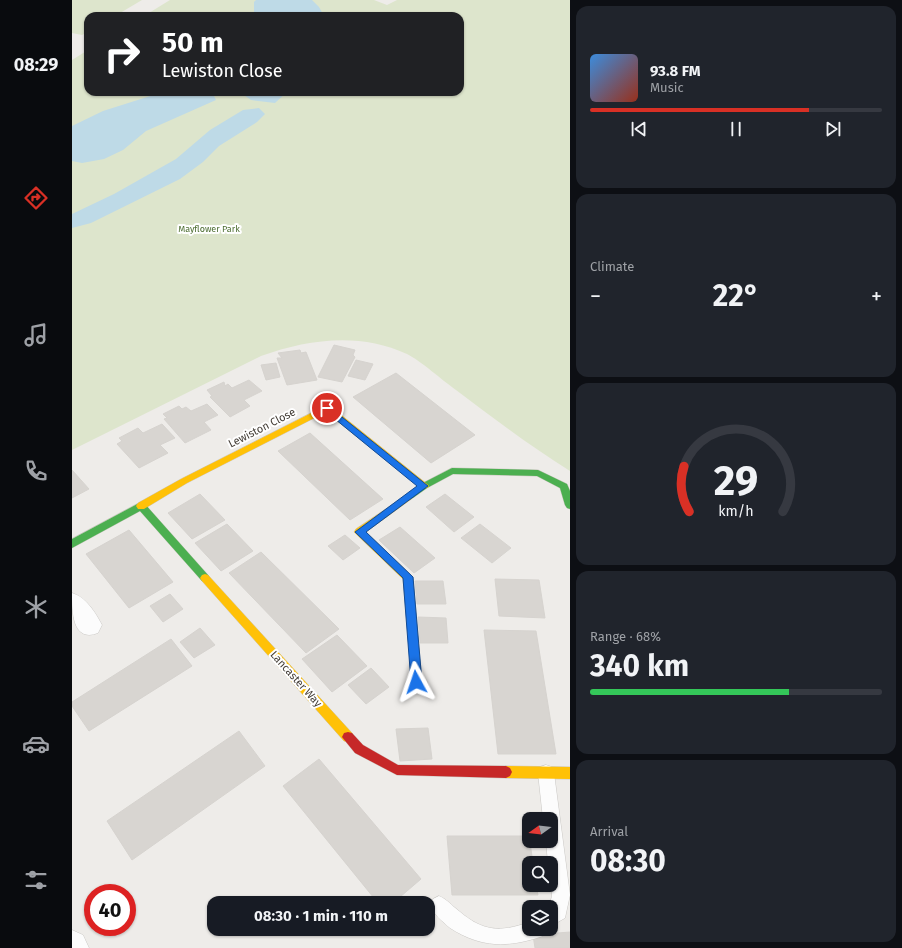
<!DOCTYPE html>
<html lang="en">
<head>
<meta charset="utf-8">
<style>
	body { margin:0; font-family:"Fira Sans",sans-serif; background:#20242c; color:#f1f3f6; height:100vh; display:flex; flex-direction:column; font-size:15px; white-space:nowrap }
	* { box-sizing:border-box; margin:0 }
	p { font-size:13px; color:#9ea1a6 }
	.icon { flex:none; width:22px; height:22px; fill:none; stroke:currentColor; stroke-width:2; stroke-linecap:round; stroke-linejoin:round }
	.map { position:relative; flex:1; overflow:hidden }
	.drawer { display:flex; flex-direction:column; gap:6px; padding:6px; background:#0d0f14; width:332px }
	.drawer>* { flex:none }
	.hud { position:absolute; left:12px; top:12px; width:380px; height:84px; border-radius:12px; box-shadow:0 1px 3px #0004; background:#202124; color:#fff; overflow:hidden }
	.needle { width:26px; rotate:255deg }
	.controls { position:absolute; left:450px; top:812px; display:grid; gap:8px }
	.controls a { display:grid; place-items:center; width:36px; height:36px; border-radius:8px; background:#171b24; box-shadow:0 1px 3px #0004; font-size:20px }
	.speed { position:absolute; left:12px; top:884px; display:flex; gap:8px; font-size:20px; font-weight:700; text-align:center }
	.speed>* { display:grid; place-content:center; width:52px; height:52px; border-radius:50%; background:#171b24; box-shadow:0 1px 3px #0004; line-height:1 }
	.speed .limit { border:6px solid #d22; background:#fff; color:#111 }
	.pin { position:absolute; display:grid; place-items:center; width:34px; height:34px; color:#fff; margin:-17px; border:2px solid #fff; border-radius:50%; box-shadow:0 1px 4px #0007 }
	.me { position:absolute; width:44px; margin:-22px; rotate:355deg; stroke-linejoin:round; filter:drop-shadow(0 0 3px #0008) }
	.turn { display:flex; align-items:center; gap:14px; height:84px; padding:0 12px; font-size:18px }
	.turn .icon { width:52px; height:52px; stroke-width:2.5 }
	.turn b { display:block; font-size:28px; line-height:34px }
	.big { font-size:30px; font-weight:700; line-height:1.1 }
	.drawer .widget { flex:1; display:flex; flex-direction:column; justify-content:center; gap:6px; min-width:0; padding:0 14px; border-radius:12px; background:#20242c }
	.drawer .dial { align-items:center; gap:0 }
	.dial svg { height:104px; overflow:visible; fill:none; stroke:#363941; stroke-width:7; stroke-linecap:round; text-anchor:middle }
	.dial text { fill:#f1f3f6; stroke:none }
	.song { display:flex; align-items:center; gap:12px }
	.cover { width:48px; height:48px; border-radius:6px; background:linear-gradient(135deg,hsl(210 70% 55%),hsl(10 70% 35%)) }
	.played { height:4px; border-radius:2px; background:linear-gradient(90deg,#d93025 75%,#363941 75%) }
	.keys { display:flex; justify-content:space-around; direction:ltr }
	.heat { display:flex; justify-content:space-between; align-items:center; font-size:22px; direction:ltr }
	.charge { height:6px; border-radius:3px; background:linear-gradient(90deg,#34c759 68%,#363941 0) }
	.trip { position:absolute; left:135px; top:896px; width:228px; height:40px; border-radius:12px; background:#171b24; box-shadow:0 1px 3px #0004; font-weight:700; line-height:40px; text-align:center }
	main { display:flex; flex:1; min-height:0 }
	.tab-bar { display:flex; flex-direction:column; width:72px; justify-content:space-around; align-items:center; background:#090b0e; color:#9ea1a6 }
	.tab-bar .icon { width:28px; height:28px }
	.tab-bar .active { color:#d93025 }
	.tab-bar b { font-size:18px; color:#f1f3f6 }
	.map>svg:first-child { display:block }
	.green { fill:#dde5cc }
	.water { fill:#bedae7 }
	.building { fill:#d8d5d1; stroke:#d6d3cf }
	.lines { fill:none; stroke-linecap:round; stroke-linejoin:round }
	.lane-casing { stroke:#cac8c5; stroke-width:1 }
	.street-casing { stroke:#cac8c5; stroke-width:1 }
	.fast-casing { stroke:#ccc8c1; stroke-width:1 }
	.slow-casing { stroke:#ccc8c1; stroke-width:1 }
	.jam-casing { stroke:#ccc8c1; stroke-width:1 }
	.lane { fill:#fcfcfc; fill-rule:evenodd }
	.street { fill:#fcfcfc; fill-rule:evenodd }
	.fast { fill:#4caf50; fill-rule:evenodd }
	.slow { fill:#ffc107; fill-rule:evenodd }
	.jam { fill:#c62828; fill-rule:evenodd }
	.route { fill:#1a73e8; stroke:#114b97 }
	.labels { text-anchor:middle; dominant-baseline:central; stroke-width:4; stroke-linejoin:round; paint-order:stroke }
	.far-park-label { font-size:9px; fill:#4c6d31; stroke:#fff }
	.street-label { font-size:11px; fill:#433d36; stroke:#fff }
</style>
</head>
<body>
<main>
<nav class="tab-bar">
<b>08:29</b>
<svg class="icon active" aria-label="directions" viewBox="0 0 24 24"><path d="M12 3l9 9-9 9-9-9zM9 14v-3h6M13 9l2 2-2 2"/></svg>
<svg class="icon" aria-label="music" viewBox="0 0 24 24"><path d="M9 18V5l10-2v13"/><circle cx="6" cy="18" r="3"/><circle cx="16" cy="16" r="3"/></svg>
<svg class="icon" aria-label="phone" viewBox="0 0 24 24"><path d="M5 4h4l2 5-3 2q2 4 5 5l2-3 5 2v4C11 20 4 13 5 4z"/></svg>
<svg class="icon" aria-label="climate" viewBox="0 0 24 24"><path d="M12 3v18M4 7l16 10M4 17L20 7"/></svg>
<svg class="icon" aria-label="car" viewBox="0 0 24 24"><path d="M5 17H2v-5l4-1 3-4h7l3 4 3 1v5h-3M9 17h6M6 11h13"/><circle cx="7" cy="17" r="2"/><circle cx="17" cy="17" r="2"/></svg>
<svg class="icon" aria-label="filters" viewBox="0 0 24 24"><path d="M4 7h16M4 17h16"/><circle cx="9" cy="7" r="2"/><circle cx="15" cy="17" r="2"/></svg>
</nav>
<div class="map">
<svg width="498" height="948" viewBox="0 0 498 948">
	<rect width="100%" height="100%" fill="#eeece9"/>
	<g class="green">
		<path d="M0 0H70L43 16H16V32L10 35 0 33Z"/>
		<path d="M98 0H302L315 5 325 0H498V471C458 446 421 418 384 390 370 380 349 361 335 354 288 332 236 339 189 356L0 450V60L16 50V92H388V16H72Z"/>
	</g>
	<g class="water">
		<path d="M184 0H240L247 7 252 16H191L182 12V2Z"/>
		<path d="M91 92H140L144 100 74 131 51 150 32 159 10 163 0 161V126L31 111Z"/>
		<path d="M174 92H215L203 103 179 100 172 95Z"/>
		<path d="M187 108 193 114 185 122 147 146 131 162 108 179 19 223 0 228V214L42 194 104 159 138 130 171 110Z"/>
	</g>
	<g class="building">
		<path d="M262 345 283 350 281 355 283 357 270 382 246 377Z"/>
		<path d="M228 350 229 353 234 352 245 380 215 385 205 358H210L206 353Z"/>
		<path d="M284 360 301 364 293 380 276 376Z"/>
		<path d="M204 363 208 377 194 380 189 365Z"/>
		<path d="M324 373 403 435 359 463 281 397Z"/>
		<path d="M177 380 190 391 172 400 178 406 158 417 138 397 140 396 135 390 152 382 153 386 156 384 160 388Z"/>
		<path d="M135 404 146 415 132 422 139 430 113 443 92 419 95 418 91 414 107 406 110 409 114 407 119 411Z"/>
		<path d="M90 424 103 438 88 445 96 453 67 468 45 444 50 441 47 438 66 428 71 433Z"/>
		<path d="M238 433 311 499 278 520 206 451Z"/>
		<path d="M0 470 17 489 0 498Z"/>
		<path d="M128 494 153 520 120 539 96 513Z"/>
		<path d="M373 494 402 517 382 532 354 507Z"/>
		<path d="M155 524 181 551 149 571 123 543Z"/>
		<path d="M408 524 439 548 420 563 389 538Z"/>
		<path d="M328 527 363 558 342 573 307 540Z"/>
		<path d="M57 530 101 582 57 608 14 554Z"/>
		<path d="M273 535 288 548 271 560 256 546Z"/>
		<path d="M189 552 267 629 234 653 157 573Z"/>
		<path d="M423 579 467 580 473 618 427 616Z"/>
		<path d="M343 581H371L374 604H345Z"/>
		<path d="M98 594 111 609 91 622 78 606Z"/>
		<path d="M346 617 374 618 376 643H348Z"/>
		<path d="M128 628 143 645 122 658 108 642Z"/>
		<path d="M412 630 464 631 484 754H426Z"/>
		<path d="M265 635 295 666 260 692 230 659Z"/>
		<path d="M99 639 120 666 17 731 0 706V702Z"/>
		<path d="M299 668 317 687 294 704 276 685Z"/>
		<path d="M356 728 360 759 328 761 324 729Z"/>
		<path d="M167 731 193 766 60 860 35 821Z"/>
		<path d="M247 759 349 879 321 903H306L211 786Z"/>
		<path d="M375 836H457L461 863H457V885H464L466 895H380Z"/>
		<path d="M498 932V948H463L461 935Z"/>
	</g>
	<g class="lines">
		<defs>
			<g id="lane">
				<path d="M474 765 480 767 482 773 498 895 493 918 479 926V907H477L480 896 479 863H476L474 841H479V819H471L466 773 468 767Z"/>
				<path d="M367 896C375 899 380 906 387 911 410 931 428 933 457 922V929H473L471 936C436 948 409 948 378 928 370 921 362 915 358 905L361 899Z"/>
			</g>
			<g id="street">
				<path d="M0 593C14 597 23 612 30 625L26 633C0 643 0 611 0 593Z"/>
				<path d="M0 930 11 935 17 948H0Z"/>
			</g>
			<g id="fast">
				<path d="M380 468 466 470 495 484 498 491V509L495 508 493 505 488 488 465 476 381 474 355 488 338 500H332L330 498 332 496 349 484Z"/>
				<path d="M69 502 72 503 136 575 138 578 136 581 133 582 130 581 68 511 0 548V539Z"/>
			</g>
			<g id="slow">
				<path d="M255 405 258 406 355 484 357 486 355 488H349L254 412 115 483 72 509H66L64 506 66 503 109 479Z"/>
				<path d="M335 495 338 496 340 498 338 500 294 532 341 577 350 682 349 685 345 687 341 685 340 682 331 579 282 532 284 529Z"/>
				<path d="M133 574 136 575 280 733 282 737 280 741 276 742 272 741 130 581 128 578 130 575Z"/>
				<path d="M434 766 498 767V779L434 778 430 776 428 772 430 768Z"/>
			</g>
			<path id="jam" d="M276 732 280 733 291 745 326 765 434 766 438 768 440 772 438 776 434 778 325 775 283 753 270 737 272 733Z"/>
		</defs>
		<use href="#lane" class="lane-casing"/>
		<use href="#street" class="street-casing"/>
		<use href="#fast" class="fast-casing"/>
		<use href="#slow" class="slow-casing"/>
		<use href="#jam" class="jam-casing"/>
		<use href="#lane" class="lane"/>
		<use href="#street" class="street"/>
		<use href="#fast" class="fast"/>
		<use href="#slow" class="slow"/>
		<use href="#jam" class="jam"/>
	</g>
	<path class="route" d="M255 405 356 486 294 532 341 577 350 682 348 685 344 687 341 685 339 682 331 578 283 532 345 486 252 410 251 408Z"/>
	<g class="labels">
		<g class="far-park-label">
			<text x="137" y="229">Mayflower Park</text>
		</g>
		<g class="street-label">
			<text transform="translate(190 428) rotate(-27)">Lewiston Close</text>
			<text transform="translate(224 679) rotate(48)">Lancaster Way</text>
		</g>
	</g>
</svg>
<div class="controls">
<a><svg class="needle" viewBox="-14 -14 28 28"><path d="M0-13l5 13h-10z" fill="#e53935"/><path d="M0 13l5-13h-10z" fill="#9ea1a6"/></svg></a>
<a><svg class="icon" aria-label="search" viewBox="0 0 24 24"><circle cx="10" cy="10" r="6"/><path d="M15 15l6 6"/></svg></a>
<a><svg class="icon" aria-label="layers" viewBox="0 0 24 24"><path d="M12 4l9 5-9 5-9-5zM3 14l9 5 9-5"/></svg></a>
</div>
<div class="speed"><div class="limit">40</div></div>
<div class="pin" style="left:255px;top:408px;background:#d93025"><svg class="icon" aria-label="arrive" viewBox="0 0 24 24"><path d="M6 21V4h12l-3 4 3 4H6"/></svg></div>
<svg class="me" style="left:344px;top:682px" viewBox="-20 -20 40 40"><path d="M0-17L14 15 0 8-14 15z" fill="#1a73e8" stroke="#fff" stroke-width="4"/></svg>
<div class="trip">08:30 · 1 min · 110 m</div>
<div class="hud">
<div class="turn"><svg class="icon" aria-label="right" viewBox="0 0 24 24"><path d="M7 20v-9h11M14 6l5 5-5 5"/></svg><div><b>50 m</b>Lewiston Close</div></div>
</div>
</div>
<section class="drawer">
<div class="widget">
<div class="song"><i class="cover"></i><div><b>93.8 FM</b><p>Music</p></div></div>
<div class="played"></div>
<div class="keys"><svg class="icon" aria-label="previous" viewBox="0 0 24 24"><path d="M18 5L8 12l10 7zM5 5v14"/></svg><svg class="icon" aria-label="pause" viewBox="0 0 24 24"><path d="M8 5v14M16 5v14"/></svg><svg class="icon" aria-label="next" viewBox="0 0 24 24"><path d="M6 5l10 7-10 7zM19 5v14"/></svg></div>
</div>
<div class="widget"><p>Climate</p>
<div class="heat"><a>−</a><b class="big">22°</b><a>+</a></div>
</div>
<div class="widget dial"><svg viewBox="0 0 100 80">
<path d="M14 69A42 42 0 1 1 86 69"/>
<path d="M14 69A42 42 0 0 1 10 34" stroke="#d93025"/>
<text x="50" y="56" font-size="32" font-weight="700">29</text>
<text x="50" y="72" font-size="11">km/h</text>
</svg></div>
<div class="widget"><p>Range · 68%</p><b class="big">340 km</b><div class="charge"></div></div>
<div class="widget"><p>Arrival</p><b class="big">08:30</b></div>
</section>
</main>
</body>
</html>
